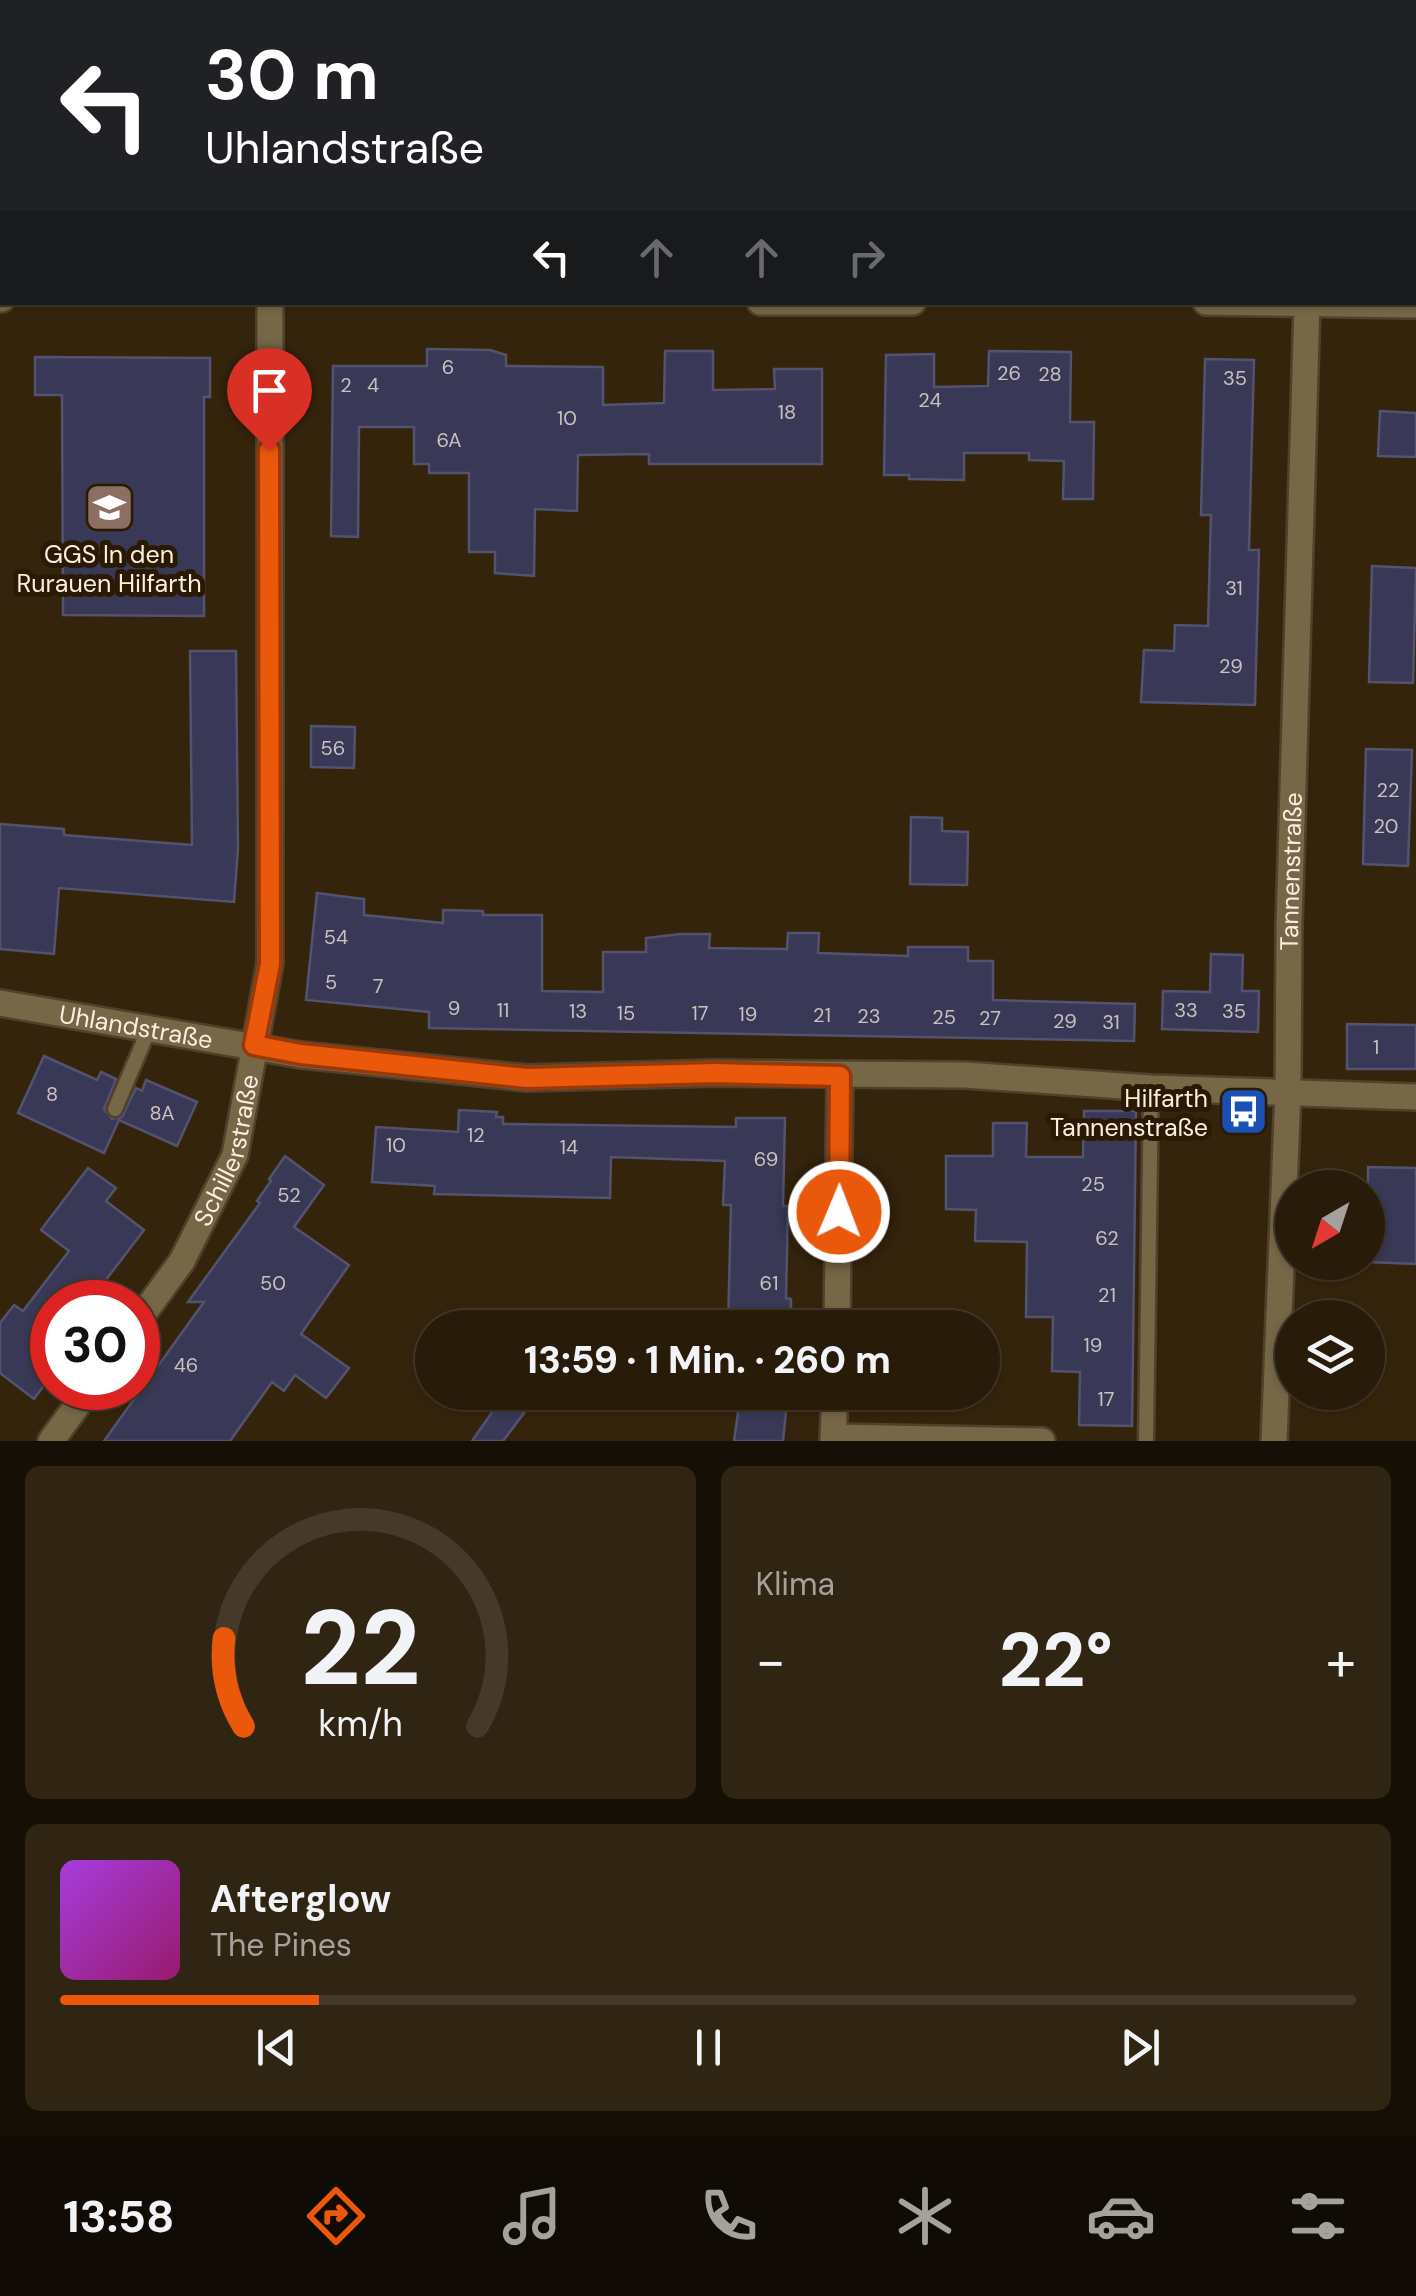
<!DOCTYPE html>
<html lang="de">
<head>
<meta charset="utf-8">
<style>
	body { margin:0; font-family:"DM Sans",sans-serif; background:#302412; color:#f1f3f6; height:100vh; display:flex; flex-direction:column; font-size:38px; white-space:nowrap }
	* { box-sizing:border-box; margin:0 }
	p { font-size:32px; color:#a5a19c }
	.icon { flex:none; width:55px; height:55px; fill:none; stroke:currentColor; stroke-width:2; stroke-linecap:round; stroke-linejoin:round }
	.map { position:relative; height:1441px; overflow:hidden }
	.panel { display:flex; flex-direction:column; gap:25px; padding:25px; background:#160f05; flex:1 }
	.panel>* { flex:none }
	.hud { position:absolute; left:0px; top:0px; width:1418px; height:305px; box-shadow:0 2px 8px #0004,0 0 0 2px #44392a; background:#202124; color:#fff; overflow:hidden }
	.needle { width:65px; rotate:219deg }
	.controls { position:absolute; left:1275px; top:1170px; display:grid; gap:20px }
	.controls a { display:grid; place-items:center; width:110px; height:110px; border-radius:50%; background:#281b09; box-shadow:0 2px 8px #0004,0 0 0 2px #44392a; font-size:50px }
	.speed { position:absolute; left:30px; top:1280px; display:flex; gap:20px; font-size:50px; font-weight:700; text-align:center }
	.speed>* { display:grid; place-content:center; width:130px; height:130px; border-radius:50%; background:#281b09; box-shadow:0 2px 8px #0004,0 0 0 2px #44392a; line-height:1 }
	.speed .limit { border:15px solid #d22; background:#fff; color:#111 }
	.pin { position:absolute; display:grid; place-items:center; width:85px; height:85px; color:#fff; margin:-102px -42px; border-radius:50% 50% 50% 0; rotate:-45deg; box-shadow:0 0 10px #0007 }
	.pin .icon { rotate:45deg }
	.me { position:absolute; width:110px; margin:-55px; rotate:1deg; stroke-linejoin:round; filter:drop-shadow(0 0 8px #0008) }
	.turn { display:flex; align-items:center; gap:35px; height:210px; padding:0 40px; font-size:45px }
	.turn .icon { width:130px; height:130px; stroke-width:2.5 }
	.turn b { display:block; font-size:70px; line-height:85px }
	.lanes { display:flex; align-items:center; height:95px; padding:0 40px; background:#0003; justify-content:center; gap:50px; direction:ltr }
	.lanes .off { opacity:.35 }
	.big { font-size:75px; font-weight:800; line-height:1.1 }
	.panel .card { flex:1; display:flex; flex-direction:column; justify-content:center; gap:15px; min-width:0; padding:0 35px; border-radius:15px; background:#302412 }
	.panel .dial { align-items:center; gap:0 }
	.dial svg { height:260px; overflow:visible; fill:none; stroke:#44392a; stroke-width:7; stroke-linecap:round; text-anchor:middle }
	.dial text { fill:#f1f3f6; stroke:none }
	.song { display:flex; align-items:center; gap:30px }
	.cover { width:120px; height:120px; border-radius:15px; background:linear-gradient(135deg,hsl(280 70% 55%),hsl(320 70% 35%)) }
	.played { height:10px; border-radius:5px; background:linear-gradient(90deg,#ea580c 20%,#44392a 20%) }
	.keys { display:flex; justify-content:space-around; direction:ltr }
	.heat { display:flex; justify-content:space-between; align-items:center; font-size:55px; direction:ltr }
	.panel .tiles { flex:1; display:grid; gap:25px; grid-template-columns:1fr 1fr }
	.card:last-child { grid-column:span 2 }
	.trip { position:absolute; left:415px; top:1310px; width:585px; height:100px; border-radius:50px; background:#281b09; box-shadow:0 2px 8px #0004,0 0 0 2px #44392a; font-weight:800; line-height:100px; text-align:center }
	.tabs { display:flex; height:160px; justify-content:space-around; align-items:center; background:#100b04; color:#a5a19c }
	.tabs .icon { width:70px; height:70px }
	.tabs .selected { color:#ea580c }
	.tabs b { font-size:45px; color:#f1f3f6 }
	.map>svg:first-child { display:block }
	.commercial { fill:#3b2b20 }
	.building { fill:#393957; stroke:#53536f; stroke-width:2.5 }
	.lines { fill:none; stroke-linecap:round; stroke-linejoin:round }
	.lane-casing { stroke:#51402a; stroke-width:19 }
	.street-casing { stroke:#51402a; stroke-width:30 }
	.lane { stroke:#766747; stroke-width:14 }
	.street { stroke:#766747; stroke-width:25 }
	.route-casing { stroke:#983908; stroke-width:25 }
	.route { stroke:#ea580c; stroke-width:18 }
	.labels { text-anchor:middle; dominant-baseline:central; stroke-width:10; stroke-linejoin:round; paint-order:stroke }
	.number-label { font-size:20px; fill:#cac1be }
	.poi-label { font-size:25px; fill:#faeee0; stroke:#2b1a03 }
	.street-label { font-size:25px; fill:#faeee0; stroke:#2b1a03 }
</style>
</head>
<body>
<div class="map">
<svg width="1416" height="1441" viewBox="0 0 1416 1441">
	<rect width="100%" height="100%" fill="#35240c"/>
	<path class="commercial" d="M254 0H782L254 2Z"/>
	<g class="building">
		<path d="M427 349 490 350 506 355V366L603 367V405L664 403 665 351H713V390L775 389 774 369H822V464H649V454L578 455 577 511 535 509 534 576 495 573V552H469V473H429V464H414V427H359L358 537 331 536 333 366H427Z"/>
		<path d="M989 351 1071 352 1070 422H1094L1093 499H1063L1064 461 1029 460V453H964V480L909 479V475H884L886 355 934 354V387L988 386Z"/>
		<path d="M35 357 210 358V397H204V616L63 615 62 395H35Z"/>
		<path d="M1205 359 1254 360 1249 550H1259L1255 705 1141 702 1144 650 1174 651 1175 625 1208 626 1211 515H1201Z"/>
		<path d="M1380 411 1416 413V457L1378 456Z"/>
		<path d="M1372 566 1416 568 1413 683 1369 682Z"/>
		<path d="M190 651H236L238 849 234 902 59 888 54 954 0 949V824L64 829V835L192 845Z"/>
		<path d="M311 726 355 727 354 768 311 767Z"/>
		<path d="M1366 749 1412 750 1408 866 1363 864Z"/>
		<path d="M911 817 942 818V831L968 832 967 885 910 884Z"/>
		<path d="M317 893 364 899V915L443 923V910L483 911V915H542V991L603 992V952H646V938L680 934H710L709 948 787 949 788 933H819L818 953 908 956V947H968V961H993V1000L1135 1004 1134 1041 429 1028V1012L306 1000Z"/>
		<path d="M1211 954 1243 955 1242 991H1259L1258 1032 1162 1029 1163 991 1210 992Z"/>
		<path d="M1347 1024 1416 1025V1069H1347Z"/>
		<path d="M44 1056 97 1080 101 1072 116 1079 104 1109 112 1119 122 1117 136 1088 142 1091 146 1080 197 1102 177 1146 119 1120 104 1153 18 1113Z"/>
		<path d="M459 1110 497 1112 496 1117H503V1124L736 1127V1118H785L783 1206H788L786 1298 791 1299V1328H728L731 1205H723L725 1161 611 1157 610 1198 434 1194 435 1186 372 1182 376 1127 458 1132Z"/>
		<path d="M1084 1111H1136L1132 1426 1079 1425 1080 1372 1052 1371 1053 1317H1026L1027 1242 975 1241 976 1210 946 1209V1156H993V1123H1027L1026 1157H1083Z"/>
		<path d="M285 1156 324 1185 294 1227 349 1265 301 1334 349 1368 326 1398 295 1375 284 1391 272 1382 230 1441H104L204 1302H188L260 1203 257 1201 271 1181 269 1179Z"/>
		<path d="M1368 1167 1416 1168V1264L1368 1262Z"/>
		<path d="M88 1168 116 1188 106 1201 144 1230 89 1302H52V1374L34 1399 0 1373V1323L14 1305 23 1311 69 1251 41 1230Z"/>
		<path d="M741 1392H788L783 1441H734Z"/>
		<path d="M502 1398 524 1413 503 1441H472Z"/>
	</g>
	<g class="lines">
		<defs>
			<g id="lane">
				<path d="M115 1109 149 1029"/>
				<path d="M1146 1441 1151 1088"/>
			</g>
			<g id="street">
				<path d="M802 2 803 0"/>
				<path d="M1318 2V0"/>
				<path d="M0 299H2"/>
				<path d="M760 302H913"/>
				<path d="M1206 302 1416 305"/>
				<path id="s1" d="M0 1003 301 1055 527 1078 715 1073 965 1075 1151 1088 1416 1097"/>
				<path id="s2" d="M138 1321 182 1261 235 1155 270 963V302"/>
				<path d="M837 1328 840 1076"/>
				<path d="M834 1437 1042 1441"/>
				<path d="M51 1441 90 1388"/>
				<path d="M833 1441 835 1392"/>
				<path id="s3" d="M1274 1441 1288 1092 1289 927 1307 302"/>
			</g>
		</defs>
		<use href="#lane" class="lane-casing"/>
		<use href="#street" class="street-casing"/>
		<use href="#lane" class="lane"/>
		<use href="#street" class="street"/>
	</g>
	<g class="lines">
		<defs>
			<path id="route" d="M269 450 270 964 254 1045 301 1054 527 1078 715 1073 840 1076 839 1212"/>
		</defs>
		<use href="#route" class="route-casing"/>
		<use href="#route" class="route"/>
	</g>
	<defs>
		<symbol id="school-square" viewBox="-11 -11 22 22"><rect x="-9" y="-9" width="18" height="18" rx="4" fill="#8d6e63" stroke="#2b1a03"/><path d="M0-5L7-2L0 1L-7-2ZM-4 1L0 2.5L4 1V4Q0 6-4 4Z" fill="#fff"/></symbol>
		<symbol id="bus-square" viewBox="-11 -11 22 22"><rect x="-9" y="-9" width="18" height="18" rx="4" fill="#1a4fb4" stroke="#2b1a03"/><path d="M-5-6H5V4H4V6H2V4H-2V6H-4V4H-5ZM-3.5-4V0h7V-4ZM-3.5 1.2v1.5H-2V1.2ZM2 1.2v1.5H3.5V1.2Z" fill="#fff"/></symbol>
	</defs>
	<g fill-rule="evenodd">
		<use href="#school-square" x="82" y="480" width="55" height="55"/>
		<use href="#bus-square" x="1216" y="1084" width="55" height="55"/>
	</g>
	<g class="labels">
		<g class="number-label">
			<text x="448" y="367">6</text>
			<text x="1009" y="373">26</text>
			<text x="1050" y="374">28</text>
			<text x="1235" y="378">35</text>
			<text x="346" y="385">2</text>
			<text x="373" y="385">4</text>
			<text x="930" y="400">24</text>
			<text x="787" y="412">18</text>
			<text x="567" y="418">10</text>
			<text x="449" y="440">6A</text>
			<text x="1234" y="588">31</text>
			<text x="1231" y="666">29</text>
			<text x="333" y="748">56</text>
			<text x="1388" y="790">22</text>
			<text x="1386" y="826">20</text>
			<text x="336" y="937">54</text>
			<text x="331" y="982">5</text>
			<text x="378" y="986">7</text>
			<text x="454" y="1008">9</text>
			<text x="503" y="1010">11</text>
			<text x="1186" y="1010">33</text>
			<text x="578" y="1011">13</text>
			<text x="1234" y="1011">35</text>
			<text x="626" y="1013">15</text>
			<text x="700" y="1013">17</text>
			<text x="748" y="1014">19</text>
			<text x="822" y="1015">21</text>
			<text x="869" y="1016">23</text>
			<text x="944" y="1017">25</text>
			<text x="990" y="1018">27</text>
			<text x="1065" y="1021">29</text>
			<text x="1111" y="1022">31</text>
			<text x="1376" y="1047">1</text>
			<text x="52" y="1094">8</text>
			<text x="162" y="1113">8A</text>
			<text x="476" y="1135">12</text>
			<text x="396" y="1145">10</text>
			<text x="569" y="1147">14</text>
			<text x="766" y="1159">69</text>
			<text x="1093" y="1184">25</text>
			<text x="289" y="1195">52</text>
			<text x="1107" y="1238">62</text>
			<text x="273" y="1283">50</text>
			<text x="769" y="1283">61</text>
			<text x="1107" y="1295">21</text>
			<text x="1093" y="1345">19</text>
			<text x="186" y="1365">46</text>
			<text x="1106" y="1399">17</text>
		</g>
		<g class="poi-label">
			<text x="109" y="554">GGS In den<tspan x="109" dy="29">Rurauen Hilfarth</tspan></text>
			<text x="1208" y="1098" text-anchor="end">Hilfarth<tspan x="1208" dy="29">Tannenstraße</tspan></text>
		</g>
		<g class="street-label">
			<text stroke="none"><textPath href="#s3" startOffset="570">Tannenstraße</textPath></text>
			<text stroke="none"><textPath href="#s1" startOffset="138">Uhlandstraße</textPath></text>
			<text stroke="none"><textPath href="#s2" startOffset="195">Schillerstraße</textPath></text>
		</g>
	</g>
</svg>
<div class="controls">
<a><svg class="needle" viewBox="-14 -14 28 28"><path d="M0-13l5 13h-10z" fill="#e53935"/><path d="M0 13l5-13h-10z" fill="#a5a19c"/></svg></a>
<a><svg class="icon" aria-label="layers" viewBox="0 0 24 24"><path d="M12 4l9 5-9 5-9-5zM3 14l9 5 9-5"/></svg></a>
</div>
<div class="speed"><div class="limit">30</div></div>
<div class="pin" style="left:269px;top:450px;background:#d93025"><svg class="icon" aria-label="arrive" viewBox="0 0 24 24"><path d="M6 21V4h12l-3 4 3 4H6"/></svg></div>
<svg class="me" style="left:839px;top:1212px" viewBox="-20 -20 40 40"><circle r="17" fill="#ea580c" stroke="#fff" stroke-width="3"/><path d="M0-11L8 9 0 5-8 9z" fill="#fff"/></svg>
<div class="trip">13:59 · 1 Min. · 260 m</div>
<div class="hud">
<div class="turn"><svg class="icon" aria-label="left" viewBox="0 0 24 24"><path d="M17 20v-9H6M10 6l-5 5 5 5"/></svg><div><b>30 m</b>Uhlandstraße</div></div>
<div class="lanes"><svg class="icon" aria-label="left" viewBox="0 0 24 24"><path d="M17 20v-9H6M10 6l-5 5 5 5"/></svg><svg class="icon off" aria-label="ahead" viewBox="0 0 24 24"><path d="M12 20V5M6 11l6-6 6 6"/></svg><svg class="icon off" aria-label="ahead" viewBox="0 0 24 24"><path d="M12 20V5M6 11l6-6 6 6"/></svg><svg class="icon off" aria-label="right" viewBox="0 0 24 24"><path d="M7 20v-9h11M14 6l5 5-5 5"/></svg></div>
</div>
</div>
<section class="panel">
<div class="tiles">
<div class="card dial"><svg viewBox="0 0 100 80">
<path d="M14 69A42 42 0 1 1 86 69"/>
<path d="M14 69A42 42 0 0 1 8 42" stroke="#ea580c"/>
<text x="50" y="56" font-size="32" font-weight="700">22</text>
<text x="50" y="72" font-size="11">km/h</text>
</svg></div>
<div class="card"><p>Klima</p>
<div class="heat"><a>−</a><b class="big">22°</b><a>+</a></div>
</div>
<div class="card">
<div class="song"><i class="cover"></i><div><b>Afterglow</b><p>The Pines</p></div></div>
<div class="played"></div>
<div class="keys"><svg class="icon" aria-label="previous" viewBox="0 0 24 24"><path d="M18 5L8 12l10 7zM5 5v14"/></svg><svg class="icon" aria-label="pause" viewBox="0 0 24 24"><path d="M8 5v14M16 5v14"/></svg><svg class="icon" aria-label="next" viewBox="0 0 24 24"><path d="M6 5l10 7-10 7zM19 5v14"/></svg></div>
</div>
</div>
</section>
<nav class="tabs">
<b>13:58</b>
<svg class="icon selected" aria-label="directions" viewBox="0 0 24 24"><path d="M12 3l9 9-9 9-9-9zM9 14v-3h6M13 9l2 2-2 2"/></svg>
<svg class="icon" aria-label="music" viewBox="0 0 24 24"><path d="M9 18V5l10-2v13"/><circle cx="6" cy="18" r="3"/><circle cx="16" cy="16" r="3"/></svg>
<svg class="icon" aria-label="phone" viewBox="0 0 24 24"><path d="M5 4h4l2 5-3 2q2 4 5 5l2-3 5 2v4C11 20 4 13 5 4z"/></svg>
<svg class="icon" aria-label="climate" viewBox="0 0 24 24"><path d="M12 3v18M4 7l16 10M4 17L20 7"/></svg>
<svg class="icon" aria-label="car" viewBox="0 0 24 24"><path d="M5 17H2v-5l4-1 3-4h7l3 4 3 1v5h-3M9 17h6M6 11h13"/><circle cx="7" cy="17" r="2"/><circle cx="17" cy="17" r="2"/></svg>
<svg class="icon" aria-label="filters" viewBox="0 0 24 24"><path d="M4 7h16M4 17h16"/><circle cx="9" cy="7" r="2"/><circle cx="15" cy="17" r="2"/></svg>
</nav>
</body>
</html>
